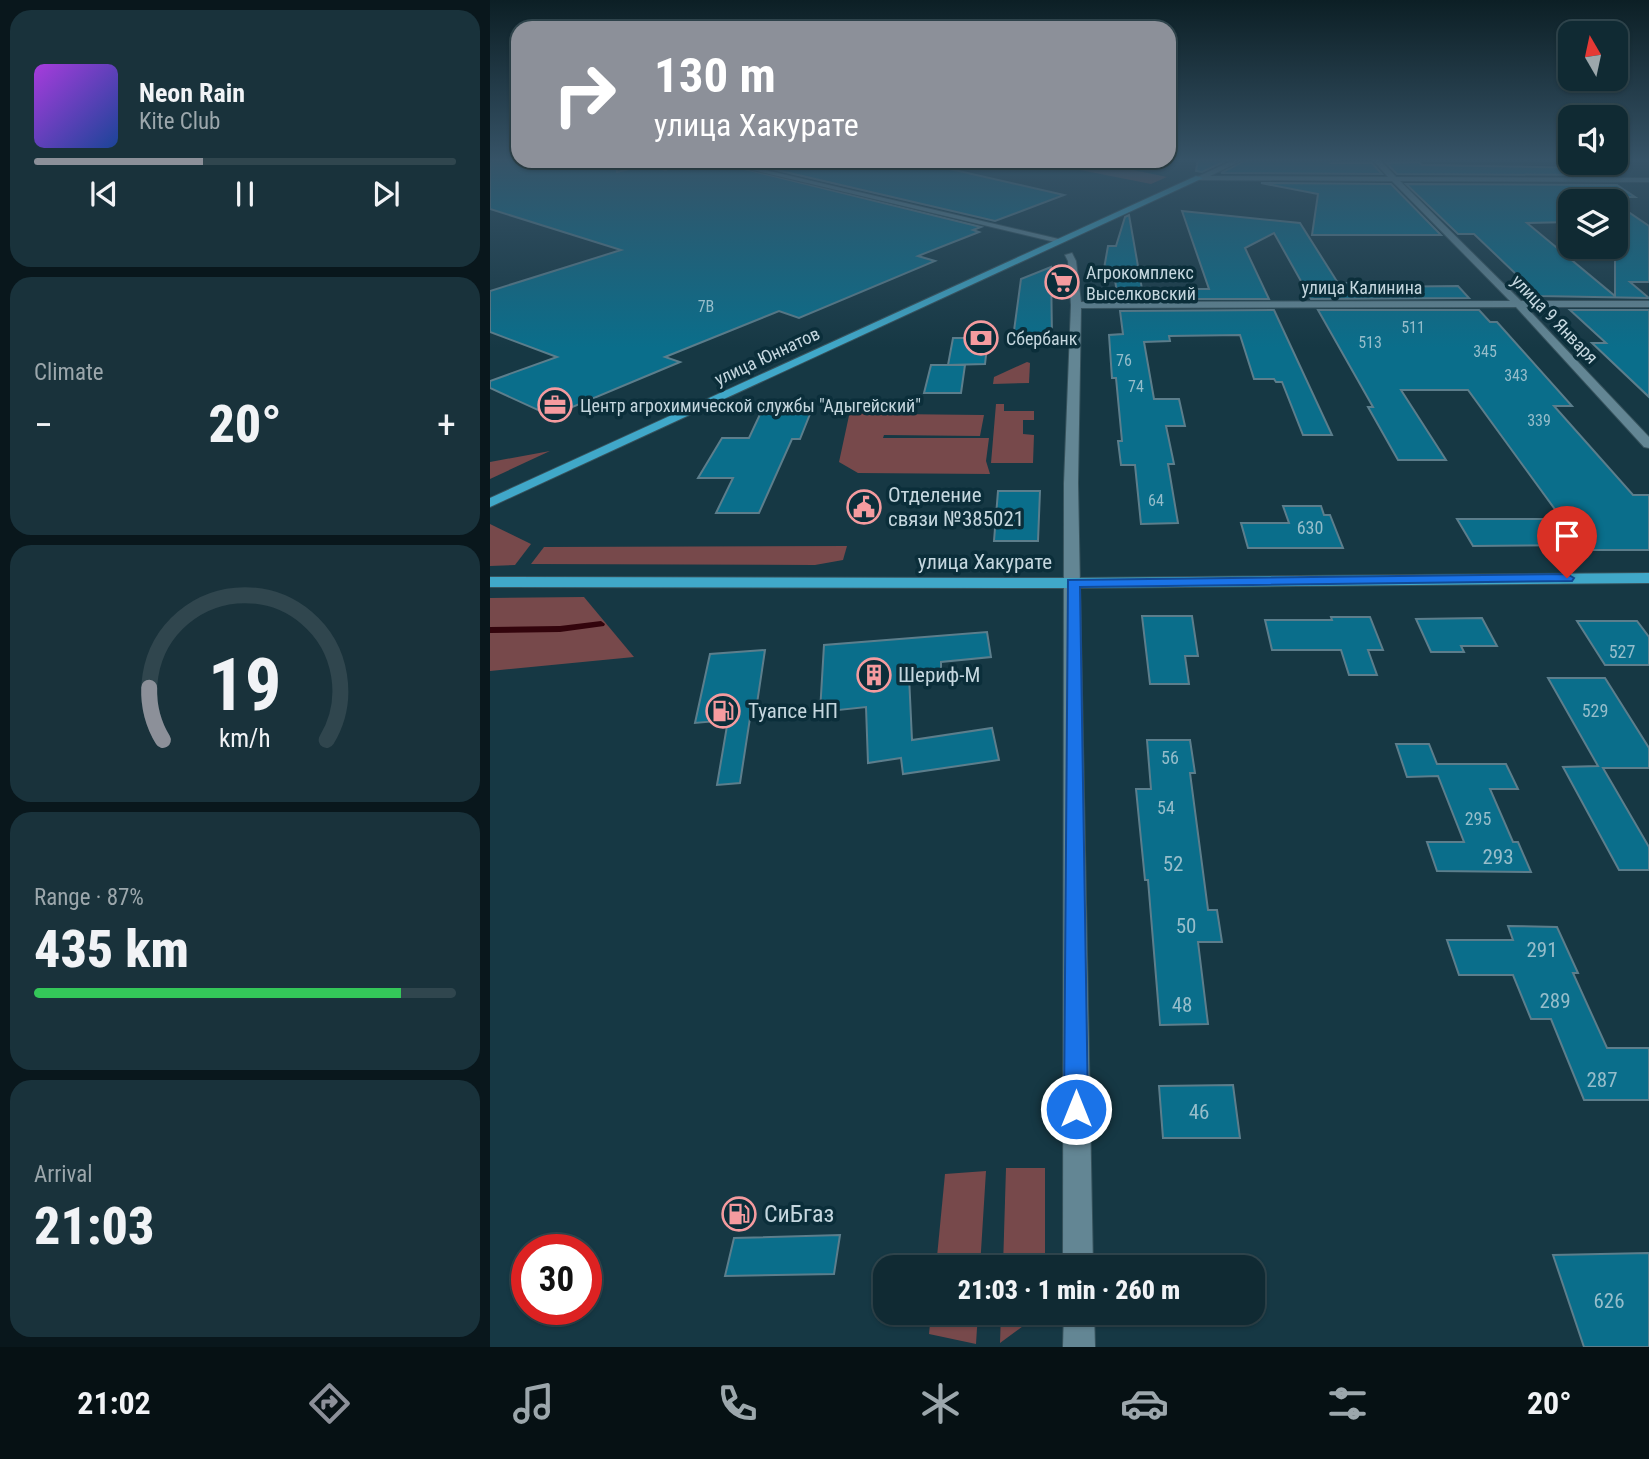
<!DOCTYPE html>
<html lang="en">
<head>
<meta charset="utf-8">
<style>
	body { margin:0; font-family:"Roboto Condensed",sans-serif; background:#19323b; color:#f1f3f6; height:100vh; display:flex; flex-direction:column; font-size:26px; white-space:nowrap }
	* { box-sizing:border-box; margin:0 }
	p { font-size:23px; color:#9ca7ac }
	.icon { flex:none; width:38px; height:38px; fill:none; stroke:currentColor; stroke-width:2; stroke-linecap:round; stroke-linejoin:round }
	.map { position:relative; flex:1; overflow:hidden }
	.details { display:flex; flex-direction:column; gap:10px; padding:10px; background:#09171c; width:490px }
	.details>* { flex:none }
	.guide { position:absolute; left:21px; top:21px; width:665px; height:147px; border-radius:21px; box-shadow:0 2px 5px #0004,0 0 0 2px #30464e; background:#8c9099; color:#fff; overflow:hidden }
	.needle { width:46px; rotate:351deg }
	.fabs { position:absolute; left:1068px; top:21px; display:grid; gap:14px }
	.fabs a { display:grid; place-items:center; width:70px; height:70px; border-radius:14px; background:#102a33; box-shadow:0 2px 5px #0004,0 0 0 2px #30464e; font-size:35px }
	.speed { position:absolute; left:21px; top:1234px; display:flex; gap:14px; font-size:35px; font-weight:700; text-align:center }
	.speed>* { display:grid; place-content:center; width:91px; height:91px; border-radius:50%; background:#102a33; box-shadow:0 2px 5px #0004,0 0 0 2px #30464e; line-height:1 }
	.speed .limit { border:10px solid #d22; background:#fff; color:#111 }
	.pin { position:absolute; display:grid; place-items:center; width:60px; height:60px; color:#fff; margin:-72px -30px; border-radius:50% 50% 50% 0; rotate:-45deg; box-shadow:0 0 7px #0007 }
	.pin .icon { rotate:45deg }
	.me { position:absolute; width:77px; margin:-38px; rotate:0deg; stroke-linejoin:round; filter:drop-shadow(0 0 5px #0008) }
	.turn { display:flex; align-items:center; gap:24px; height:147px; padding:0 28px; font-size:32px }
	.turn .icon { width:91px; height:91px; stroke-width:2.5 }
	.turn b { display:block; font-size:49px; line-height:60px }
	.big { font-size:52px; font-weight:800; line-height:1.1 }
	.details .widget { flex:1; display:flex; flex-direction:column; justify-content:center; gap:10px; min-width:0; padding:0 24px; border-radius:21px; background:#19323b }
	.details .dial { align-items:center; gap:0 }
	.dial svg { height:182px; overflow:visible; fill:none; stroke:#30464e; stroke-width:7; stroke-linecap:round; text-anchor:middle }
	.dial text { fill:#f1f3f6; stroke:none }
	.song { display:flex; align-items:center; gap:21px }
	.cover { width:84px; height:84px; border-radius:10px; background:linear-gradient(135deg,hsl(280 70% 55%),hsl(220 70% 35%)) }
	.played { height:7px; border-radius:4px; background:linear-gradient(90deg,#8c9099 40%,#30464e 40%) }
	.keys { display:flex; justify-content:space-around; direction:ltr }
	.heat { display:flex; justify-content:space-between; align-items:center; font-size:38px; direction:ltr }
	.charge { height:10px; border-radius:5px; background:linear-gradient(90deg,#34c759 87%,#30464e 0) }
	.trip { position:absolute; left:383px; top:1255px; width:392px; height:70px; border-radius:21px; background:#102a33; box-shadow:0 2px 5px #0004,0 0 0 2px #30464e; font-weight:800; line-height:70px; text-align:center }
	.menu { display:flex; height:112px; justify-content:space-around; align-items:center; background:#061114; color:#9ca7ac }
	.menu .icon { width:49px; height:49px }
	.menu .on { color:#8c9099 }
	.menu b { font-size:32px; color:#f1f3f6 }
	main { display:flex; flex:1; min-height:0 }
	.map>svg:first-child { display:block }
	.green { fill:#77494b }
	.lines { fill:none; stroke-linecap:round; stroke-linejoin:round }
	.stream { fill:#33040c; fill-rule:evenodd }
	.building { fill:#0a6e8b; stroke:#5c7e8c; stroke-width:2 }
	.minor-casing { stroke:#37535d; stroke-width:2 }
	.major-casing { stroke:#37535d; stroke-width:2 }
	.minor { fill:#638694; fill-rule:evenodd }
	.major { fill:#40a8c9; fill-rule:evenodd }
	.route { fill:#1a73e8; stroke:#114b97; stroke-width:2 }
	.labels { text-anchor:middle; dominant-baseline:central; stroke-width:7; stroke-linejoin:round; paint-order:stroke }
	.far-number-label { font-size:16px; fill:#96bdca }
	.far-poi-label { font-size:18px; fill:#c5d7df; stroke:#0b2e3a; text-anchor:start }
	.far-street-label { font-size:18px; fill:#c5d7df; stroke:#0b2e3a }
	.number-label { font-size:18px; fill:#96bdca }
	.poi-label { font-size:21px; fill:#c5d7df; stroke:#0b2e3a; text-anchor:start }
	.street-label { font-size:21px; fill:#c5d7df; stroke:#0b2e3a }
	.near-number-label { font-size:21px; fill:#96bdca }
	.near-poi-label { font-size:24px; fill:#c5d7df; stroke:#0b2e3a; text-anchor:start }
</style>
</head>
<body>
<main>
<section class="details">
<div class="widget">
<div class="song"><i class="cover"></i><div><b>Neon Rain</b><p>Kite Club</p></div></div>
<div class="played"></div>
<div class="keys"><svg class="icon" aria-label="previous" viewBox="0 0 24 24"><path d="M18 5L8 12l10 7zM5 5v14"/></svg><svg class="icon" aria-label="pause" viewBox="0 0 24 24"><path d="M8 5v14M16 5v14"/></svg><svg class="icon" aria-label="next" viewBox="0 0 24 24"><path d="M6 5l10 7-10 7zM19 5v14"/></svg></div>
</div>
<div class="widget"><p>Climate</p>
<div class="heat"><a>−</a><b class="big">20°</b><a>+</a></div>
</div>
<div class="widget dial"><svg viewBox="0 0 100 80">
<path d="M14 69A42 42 0 1 1 86 69"/>
<path d="M14 69A42 42 0 0 1 8 46" stroke="#8c9099"/>
<text x="50" y="56" font-size="32" font-weight="700">19</text>
<text x="50" y="72" font-size="11">km/h</text>
</svg></div>
<div class="widget"><p>Range · 87%</p><b class="big">435 km</b><div class="charge"></div></div>
<div class="widget"><p>Arrival</p><b class="big">21:03</b></div>
</section>
<div class="map">
<svg width="1159" height="1347" viewBox="0 0 1159 1347">
	<rect width="100%" height="100%" fill="#163844"/>
	<g class="green">
		<path d="M562 161H600L677 177 661 184 555 163Z"/>
		<path d="M537 362 540 363 539 383 503 384 504 377Z"/>
		<path d="M506 404H514V411H544V420H533V434L544 435 543 463H501Z"/>
		<path d="M381 405 389 411H401V414L494 415 490 436 394 435 393 438H499L496 461 500 474 368 473 349 462 360 411Z"/>
		<path d="M60 451 0 479V462Z"/>
		<path d="M0 524 41 544 25 565 0 566Z"/>
		<path d="M357 546 353 560 325 565 41 564 54 547Z"/>
		<path d="M94 597 144 657 0 671V598Z"/>
		<path d="M516 1168H555V1267H513Z"/>
		<path d="M496 1171 490 1267H446L455 1174Z"/>
		<path d="M441 1313H488L486 1344 439 1334Z"/>
		<path d="M511 1313V1312L551 1313 510 1343Z"/>
	</g>
	<g class="lines">
		<path class="stream" d="M111 621 115 624 114 626 70 632 0 633V627L70 626Z"/>
	</g>
	<g class="building">
		<path d="M0 159 126 161 127 172 155 165 176 170 177 161H222L491 227 483 230 489 232 428 256 445 261 309 318 289 311 175 357 190 362 61 416 0 388V381L67 357 0 332V291L131 250 0 209Z"/>
		<path d="M708 159H740L712 172 706 171Z"/>
		<path d="M757 159H849L842 163H882L892 174 731 173Z"/>
		<path d="M248 161H425L574 195 505 221Z"/>
		<path d="M929 162 932 165 1101 168 1112 175 907 174 896 163Z"/>
		<path d="M771 183 901 184 951 235H822L828 194Z"/>
		<path d="M916 184 1127 185 1145 197H1116L1123 201H1080V222L1037 223 1125 296V203L1159 226V282H1140L1159 298 1049 296 984 234H968Z"/>
		<path d="M692 211 810 223 848 283H878L881 287 968 286 979 298 821 299 784 233 755 248 779 299H628L625 280H612L618 246H626L635 217 639 215 652 289H719Z"/>
		<path d="M561 267 562 338H523L531 279Z"/>
		<path d="M784 310 842 435H813L792 382H786L784 379H764L750 335 679 336 680 341 654 342 664 399H689L695 426H676L684 464H678L688 523 651 524 645 465H631L628 441H632L626 378H622L619 335 633 334 630 311Z"/>
		<path d="M828 310H989L1000 322H1007L1082 406H1064L1143 495H1159V550H1103L1099 545 983 546 967 519H1072L978 390H911L956 460H908L878 407H883Z"/>
		<path d="M1080 310H1159V397L1102 343H1116Z"/>
		<path d="M463 338H498L495 364 458 365Z"/>
		<path d="M441 365H475L471 393H434Z"/>
		<path d="M283 404H324L310 439H302L269 513H226L243 478H208L232 438H259L272 410H280Z"/>
		<path d="M508 491H550L548 541H504Z"/>
		<path d="M793 506H831L834 515H840L853 548H758L751 523H799Z"/>
		<path d="M652 616H702L708 656H695L699 684H660Z"/>
		<path d="M841 617H880L893 650H878L887 675H859L851 650H782L775 620H842Z"/>
		<path d="M992 618 1007 646H971L974 652H941L926 619Z"/>
		<path d="M1087 621H1147L1159 637V665H1115Z"/>
		<path d="M497 632 501 657 451 662V673L419 676 422 740 502 728 509 760 413 774 411 758 378 763 376 707 330 712 334 645Z"/>
		<path d="M275 650 265 717 260 718 250 783 227 785 238 720 205 723 220 654Z"/>
		<path d="M1058 678H1115L1159 748V768H1113L1159 847V870H1129L1073 767 1108 766Z"/>
		<path d="M657 740H700L705 773H700L718 910H727L732 942H708L718 1024 670 1025 658 880H655L646 789H661Z"/>
		<path d="M906 744H939L947 764H1016L1028 789H1000L1023 842H1028L1041 872 947 871 937 842H974L948 776 917 777Z"/>
		<path d="M1018 926 1067 927 1088 973H1083L1117 1048H1159V1100H1094L1061 1019H1041L1023 975H969L957 940H1023Z"/>
		<path d="M743 1085 750 1138H673L669 1086Z"/>
		<path d="M350 1235 344 1274 235 1276 244 1238Z"/>
		<path d="M1159 1253V1347H1094L1063 1255Z"/>
	</g>
	<g class="lines">
		<defs>
			<g id="minor">
				<path d="M746 159H755L720 176 898 177 882 159H889L906 177 1159 178V182L910 181 1031 301H1159V307H1036L1159 437V448L1154 447 1026 307 591 308 588 483 603 1267H573L574 483 581 305 578 261 575 255 582 253 586 261 591 302 1020 301 902 181 709 180 705 178Z"/>
				<path d="M225 161H237L573 240 569 243Z"/>
				<path d="M574 1312H604L605 1347H573Z"/>
			</g>
			<g id="major">
				<path d="M706 176 713 178 0 507V498Z"/>
				<path d="M1159 573V583L583 588 0 587V577L583 578Z"/>
			</g>
		</defs>
		<use href="#minor" class="minor-casing"/>
		<use href="#major" class="major-casing"/>
		<use href="#minor" class="minor"/>
		<use href="#major" class="major"/>
	</g>
	<linearGradient id="sky" x2="0" y2="1"><stop stop-color="#0c1f25"/><stop offset="0.46" stop-color="#365367"/><stop offset="1" stop-color="#365367" stop-opacity="0"/></linearGradient>
	<rect width="1159" height="348" fill="url(#sky)"/>
	<path class="route" d="M1077 574 1084 578 1082 581 590 587 598 1109 595 1118 586 1121 578 1118 574 1109 578 580Z"/>
	<defs>
		<symbol id="supermarket-ring" viewBox="-11 -11 22 22"><circle r="9.5" fill="#0b2e3a" stroke="#f59b9f" stroke-width="1.5"/><path d="M-6-5.5h2.5l.6 2H6L4.5 2H-2.5L-4.4-4H-6ZM-1.5 3.2a1.3 1.3 0 1 0 .1 0ZM3 3.2a1.3 1.3 0 1 0 .1 0Z" fill="#f59b9f"/></symbol>
		<symbol id="bank-ring" viewBox="-11 -11 22 22"><circle r="9.5" fill="#0b2e3a" stroke="#f59b9f" stroke-width="1.5"/><path d="M-6-4H6V4H-6ZM0-2.3a2.3 2.3 0 1 0 0 4.6a2.3 2.3 0 1 0 0-4.6Z" fill="#f59b9f"/></symbol>
		<symbol id="office-ring" viewBox="-11 -11 22 22"><circle r="9.5" fill="#0b2e3a" stroke="#f59b9f" stroke-width="1.5"/><path d="M-6-3h4V-5.5h4V-3h4V5H-6ZM-1-4.5V-3h2v-1.5ZM-6 0V1H6V0Z" fill="#f59b9f"/></symbol>
		<symbol id="civic-ring" viewBox="-11 -11 22 22"><circle r="9.5" fill="#0b2e3a" stroke="#f59b9f" stroke-width="1.5"/><path d="M-.6-6.5H3V-4.5H.6V-3L4-1V1h2V6H-6V1h2V-1L-.6-3ZM-1.2 2.5V6h2.4V2.5Z" fill="#f59b9f"/></symbol>
		<symbol id="building-ring" viewBox="-11 -11 22 22"><circle r="9.5" fill="#0b2e3a" stroke="#f59b9f" stroke-width="1.5"/><path d="M-4-6H4V6H1V3H-1V6H-4ZM-2.5-4.3h1.7v1.8h-1.7ZM.8-4.3h1.7v1.8H.8ZM-2.5-1h1.7V.8h-1.7ZM.8-1h1.7V.8H.8Z" fill="#f59b9f"/></symbol>
		<symbol id="fuel-ring" viewBox="-11 -11 22 22"><circle r="9.5" fill="#0b2e3a" stroke="#f59b9f" stroke-width="1.5"/><path d="M-5.5-6h7V0h2V4h1.3V-2.5L3-4.5l.8-.8L6-3V5H2.5V1h-1V6h-7ZM-4.2-4.7v3.2H.2V-4.7Z" fill="#f59b9f"/></symbol>
	</defs>
	<g fill-rule="evenodd">
		<use href="#supermarket-ring" x="553" y="263" width="38" height="38"/>
		<use href="#bank-ring" x="472" y="319" width="38" height="38"/>
		<use href="#office-ring" x="46" y="386" width="38" height="38"/>
		<use href="#civic-ring" x="355" y="488" width="38" height="38"/>
		<use href="#building-ring" x="365" y="656" width="38" height="38"/>
		<use href="#fuel-ring" x="214" y="692" width="38" height="38"/>
		<use href="#fuel-ring" x="230" y="1195" width="38" height="38"/>
	</g>
	<g class="labels">
		<g class="far-number-label">
			<text x="216" y="306">7В</text>
			<text x="923" y="327">511</text>
			<text x="880" y="342">513</text>
			<text x="995" y="351">345</text>
			<text x="634" y="360">76</text>
			<text x="1026" y="375">343</text>
			<text x="646" y="386">74</text>
			<text x="1049" y="420">339</text>
			<text x="666" y="500">64</text>
		</g>
		<g class="far-poi-label">
			<text x="596" y="272">Агрокомплекс<tspan x="596" dy="21">Выселковский</tspan></text>
			<text x="516" y="338">Сбербанк</text>
			<text x="90" y="405">Центр агрохимической службы "Адыгейский"</text>
		</g>
		<g class="far-street-label">
			<text x="872" y="287">улица Калинина</text>
			<text transform="translate(1065 319) rotate(46)">улица 9 Января</text>
			<text transform="translate(277 356) rotate(-25)">улица Юннатов</text>
		</g>
		<g class="number-label">
			<text x="820" y="527">630</text>
			<text x="1132" y="651">527</text>
			<text x="1105" y="710">529</text>
			<text x="680" y="757">56</text>
			<text x="676" y="807">54</text>
			<text x="988" y="818">295</text>
		</g>
		<g class="poi-label">
			<text x="398" y="495">Отделение<tspan x="398" dy="24">связи №385021</tspan></text>
			<text x="408" y="675">Шериф-М</text>
			<text x="258" y="711">Туапсе НП</text>
		</g>
		<g class="street-label">
			<text x="495" y="562">улица Хакурате</text>
		</g>
		<g class="near-number-label">
			<text x="1008" y="857">293</text>
			<text x="683" y="864">52</text>
			<text x="696" y="926">50</text>
			<text x="1052" y="950">291</text>
			<text x="1065" y="1001">289</text>
			<text x="692" y="1005">48</text>
			<text x="1112" y="1080">287</text>
			<text x="709" y="1112">46</text>
			<text x="1119" y="1301">626</text>
		</g>
		<g class="near-poi-label">
			<text x="274" y="1214">СиБгаз</text>
		</g>
	</g>
</svg>
<div class="fabs">
<a><svg class="needle" viewBox="-14 -14 28 28"><path d="M0-13l5 13h-10z" fill="#e53935"/><path d="M0 13l5-13h-10z" fill="#9ca7ac"/></svg></a>
<a><svg class="icon" aria-label="sound" viewBox="0 0 24 24"><path d="M4 9h4l5-4v14l-5-4H4zM17 9q2 3 0 6"/></svg></a>
<a><svg class="icon" aria-label="layers" viewBox="0 0 24 24"><path d="M12 4l9 5-9 5-9-5zM3 14l9 5 9-5"/></svg></a>
</div>
<div class="speed"><div class="limit">30</div></div>
<div class="pin" style="left:1077px;top:578px;background:#d93025"><svg class="icon" aria-label="arrive" viewBox="0 0 24 24"><path d="M6 21V4h12l-3 4 3 4H6"/></svg></div>
<svg class="me" style="left:586px;top:1109px" viewBox="-20 -20 40 40"><circle r="17" fill="#1a73e8" stroke="#fff" stroke-width="3"/><path d="M0-11L8 9 0 5-8 9z" fill="#fff"/></svg>
<div class="trip">21:03 · 1 min · 260 m</div>
<div class="guide">
<div class="turn"><svg class="icon" aria-label="right" viewBox="0 0 24 24"><path d="M7 20v-9h11M14 6l5 5-5 5"/></svg><div><b>130 m</b>улица Хакурате</div></div>
</div>
</div>
</main>
<nav class="menu">
<b>21:02</b>
<svg class="icon on" aria-label="directions" viewBox="0 0 24 24"><path d="M12 3l9 9-9 9-9-9zM9 14v-3h6M13 9l2 2-2 2"/></svg>
<svg class="icon" aria-label="music" viewBox="0 0 24 24"><path d="M9 18V5l10-2v13"/><circle cx="6" cy="18" r="3"/><circle cx="16" cy="16" r="3"/></svg>
<svg class="icon" aria-label="phone" viewBox="0 0 24 24"><path d="M5 4h4l2 5-3 2q2 4 5 5l2-3 5 2v4C11 20 4 13 5 4z"/></svg>
<svg class="icon" aria-label="climate" viewBox="0 0 24 24"><path d="M12 3v18M4 7l16 10M4 17L20 7"/></svg>
<svg class="icon" aria-label="car" viewBox="0 0 24 24"><path d="M5 17H2v-5l4-1 3-4h7l3 4 3 1v5h-3M9 17h6M6 11h13"/><circle cx="7" cy="17" r="2"/><circle cx="17" cy="17" r="2"/></svg>
<svg class="icon" aria-label="filters" viewBox="0 0 24 24"><path d="M4 7h16M4 17h16"/><circle cx="9" cy="7" r="2"/><circle cx="15" cy="17" r="2"/></svg>
<b>20°</b>
</nav>
</body>
</html>
